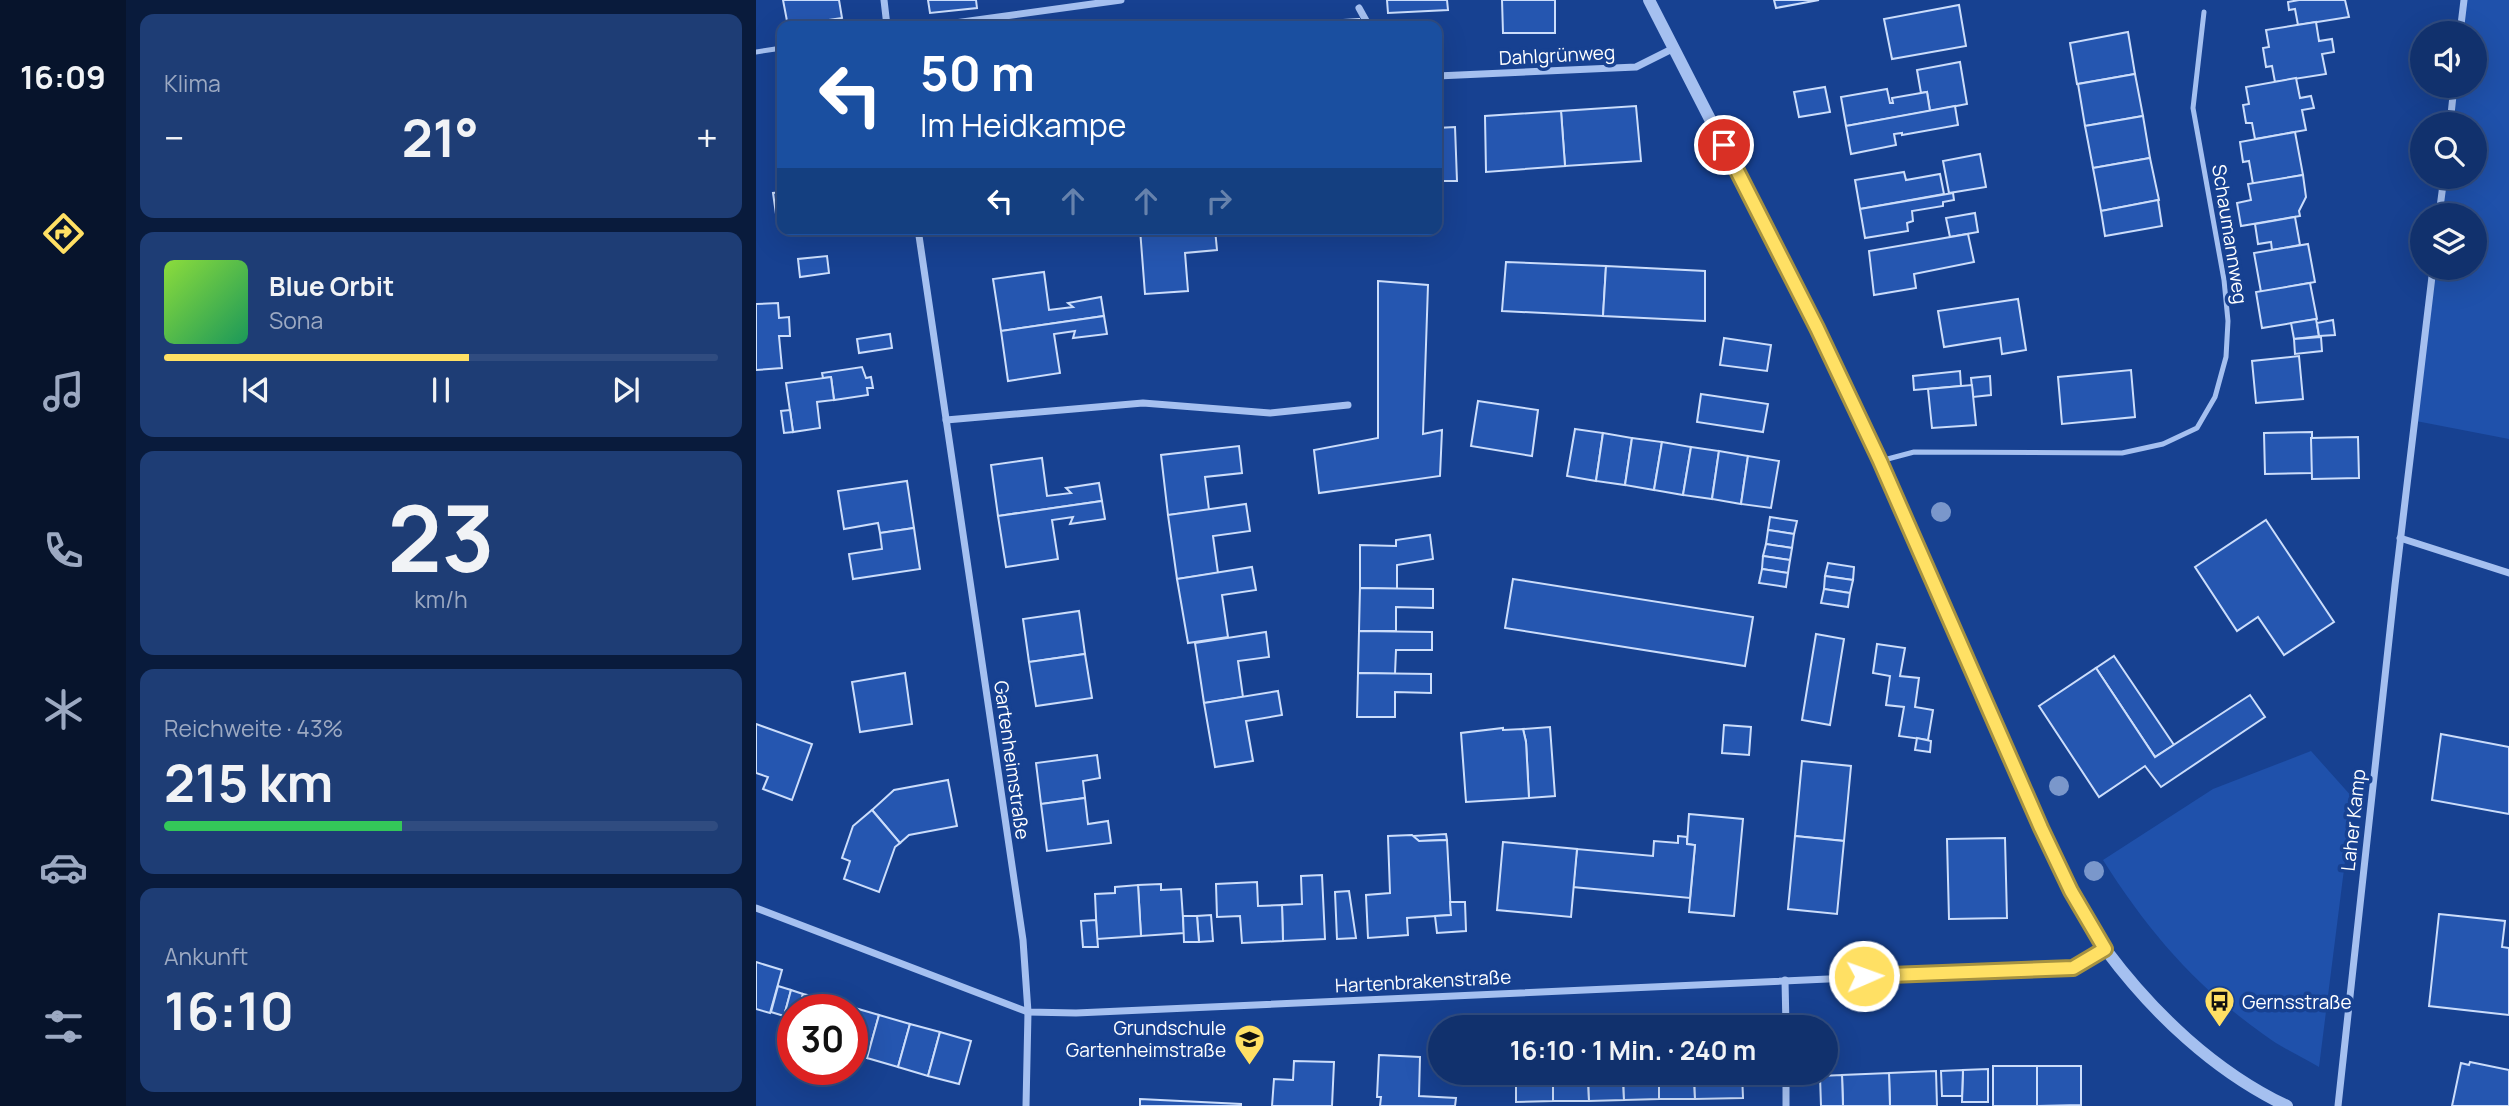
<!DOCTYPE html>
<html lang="de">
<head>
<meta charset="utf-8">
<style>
	body { margin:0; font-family:Manrope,sans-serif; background:#1e3d75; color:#f1f3f6; height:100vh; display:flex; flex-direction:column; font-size:26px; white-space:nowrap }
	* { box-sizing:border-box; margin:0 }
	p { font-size:23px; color:#9ca9c2 }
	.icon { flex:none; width:38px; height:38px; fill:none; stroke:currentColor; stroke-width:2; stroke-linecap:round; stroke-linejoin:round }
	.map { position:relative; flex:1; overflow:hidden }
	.side { display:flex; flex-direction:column; gap:14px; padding:14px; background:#091b3c; width:630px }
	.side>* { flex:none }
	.guide { position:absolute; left:21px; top:21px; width:665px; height:214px; border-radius:14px; box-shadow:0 7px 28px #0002,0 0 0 2px #304c80; background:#1a4fa0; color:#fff; overflow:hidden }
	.tools { position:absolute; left:1654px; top:21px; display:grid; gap:14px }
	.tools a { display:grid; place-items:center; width:77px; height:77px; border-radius:50%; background:#11316d; box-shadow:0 7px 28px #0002,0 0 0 2px #304c80; font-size:35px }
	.speed { position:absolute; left:21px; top:994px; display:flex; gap:14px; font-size:35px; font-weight:700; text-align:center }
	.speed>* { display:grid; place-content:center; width:91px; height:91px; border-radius:50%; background:#11316d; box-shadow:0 7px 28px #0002,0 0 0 2px #304c80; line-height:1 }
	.speed .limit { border:10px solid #d22; background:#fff; color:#111 }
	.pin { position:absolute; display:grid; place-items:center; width:60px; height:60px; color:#fff; margin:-30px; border:4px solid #fff; border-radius:50%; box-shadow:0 2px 7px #0007 }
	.me { position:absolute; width:77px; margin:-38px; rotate:88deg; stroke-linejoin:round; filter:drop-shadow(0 0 5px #0008) }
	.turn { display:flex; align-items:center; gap:24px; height:147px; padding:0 28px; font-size:32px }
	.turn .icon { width:91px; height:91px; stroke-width:2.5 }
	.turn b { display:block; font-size:49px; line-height:60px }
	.lanes { display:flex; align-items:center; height:66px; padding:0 28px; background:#0003; justify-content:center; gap:35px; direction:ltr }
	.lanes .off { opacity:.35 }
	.big { font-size:52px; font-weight:700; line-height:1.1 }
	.side .widget { flex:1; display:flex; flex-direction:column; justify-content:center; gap:10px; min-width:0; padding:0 24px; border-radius:14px; background:#1e3d75 }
	.side .dial { align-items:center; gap:0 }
	.dial b { font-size:91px; line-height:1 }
	.song { display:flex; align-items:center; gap:21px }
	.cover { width:84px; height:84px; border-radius:10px; background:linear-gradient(135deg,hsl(90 70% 55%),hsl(150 70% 35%)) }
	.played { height:7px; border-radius:4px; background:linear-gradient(90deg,#ffe064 55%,#304c80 55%) }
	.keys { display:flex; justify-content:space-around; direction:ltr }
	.heat { display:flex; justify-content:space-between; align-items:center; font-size:38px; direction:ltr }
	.charge { height:10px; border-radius:5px; background:linear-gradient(90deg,#34c759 43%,#304c80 0) }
	.trip { position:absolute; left:672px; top:1015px; width:410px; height:70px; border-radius:35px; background:#11316d; box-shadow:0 7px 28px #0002,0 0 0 2px #304c80; font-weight:700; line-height:70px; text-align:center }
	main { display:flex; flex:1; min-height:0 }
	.dock { display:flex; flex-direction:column; width:126px; justify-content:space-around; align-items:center; background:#07142c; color:#9ca9c2 }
	.dock .icon { width:49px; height:49px }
	.dock .selected { color:#ffe064 }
	.dock b { font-size:32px; color:#f1f3f6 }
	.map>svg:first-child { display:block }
	.green { fill:#1f51ab }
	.building { fill:#2556b0; stroke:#cbddfb; stroke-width:2 }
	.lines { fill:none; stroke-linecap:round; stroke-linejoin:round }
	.service { stroke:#a5c0f0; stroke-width:5 }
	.minor { stroke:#a5c0f0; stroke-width:7 }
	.tertiary { stroke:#a5c0f0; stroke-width:12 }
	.tree { fill:#7a97cb }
	.route-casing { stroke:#a69241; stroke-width:18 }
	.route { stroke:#ffe064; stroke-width:12 }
	.labels { text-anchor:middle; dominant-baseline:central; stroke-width:7; stroke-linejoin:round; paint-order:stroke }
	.street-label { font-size:19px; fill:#fff; stroke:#174191 }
	.poi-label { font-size:19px; fill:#fff; stroke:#174191; text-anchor:start }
</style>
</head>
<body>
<main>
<nav class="dock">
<b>16:09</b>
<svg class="icon selected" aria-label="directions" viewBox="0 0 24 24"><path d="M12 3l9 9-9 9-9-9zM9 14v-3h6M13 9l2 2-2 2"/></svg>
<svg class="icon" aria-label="music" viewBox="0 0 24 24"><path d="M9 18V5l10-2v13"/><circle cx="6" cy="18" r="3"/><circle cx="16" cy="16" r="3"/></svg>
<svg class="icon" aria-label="phone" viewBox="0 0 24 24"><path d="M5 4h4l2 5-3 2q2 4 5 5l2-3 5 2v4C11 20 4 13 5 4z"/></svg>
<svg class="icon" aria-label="climate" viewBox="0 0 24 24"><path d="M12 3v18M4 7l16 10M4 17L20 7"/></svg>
<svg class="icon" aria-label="car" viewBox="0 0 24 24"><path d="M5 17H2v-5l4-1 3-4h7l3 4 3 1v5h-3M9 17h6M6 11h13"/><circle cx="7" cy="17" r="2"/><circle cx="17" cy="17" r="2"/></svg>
<svg class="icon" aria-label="filters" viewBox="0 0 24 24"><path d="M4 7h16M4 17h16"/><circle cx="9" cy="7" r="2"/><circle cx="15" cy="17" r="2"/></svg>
</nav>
<section class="side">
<div class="widget"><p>Klima</p>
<div class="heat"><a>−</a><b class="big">21°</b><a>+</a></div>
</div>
<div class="widget">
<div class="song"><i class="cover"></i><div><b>Blue Orbit</b><p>Sona</p></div></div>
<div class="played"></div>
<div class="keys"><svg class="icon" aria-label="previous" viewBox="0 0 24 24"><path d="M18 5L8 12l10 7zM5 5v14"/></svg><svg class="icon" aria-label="pause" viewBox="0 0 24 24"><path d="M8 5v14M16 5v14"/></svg><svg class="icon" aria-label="next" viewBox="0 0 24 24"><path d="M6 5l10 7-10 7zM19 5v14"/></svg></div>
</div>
<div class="widget dial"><b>23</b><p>km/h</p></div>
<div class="widget"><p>Reichweite · 43%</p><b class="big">215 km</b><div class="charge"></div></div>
<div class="widget"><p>Ankunft</p><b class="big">16:10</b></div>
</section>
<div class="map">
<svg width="1753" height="1106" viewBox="0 0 1753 1106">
	<rect width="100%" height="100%" fill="#174191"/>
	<g class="green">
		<path d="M1708 0H1753V439L1660 421 1677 268H1718V215H1683L1688 177H1718V124H1694L1698 86H1718V33H1704Z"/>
		<path d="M1555 751 1597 798 1563 1067C1544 1056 1524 1047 1507 1034 1438 985 1392 931 1347 860L1457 789Z"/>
	</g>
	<g class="building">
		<path d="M27 0H83L86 18 32 26Z"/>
		<path d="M172 0H220L221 8 174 13Z"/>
		<path d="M631 0H691L692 10 632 13Z"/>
		<path d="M746 0H799V33H747Z"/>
		<path d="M1018 0H1063L1020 8Z"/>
		<path d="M1543 0H1589L1593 17 1542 25 1539 9 1533 10 1532 2Z"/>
		<path d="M1203 5 1210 46 1136 59 1128 19Z"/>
		<path d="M603 19V26H555L554 22Z"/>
		<path d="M1560 22 1563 41 1576 39 1578 52 1566 54 1570 74 1519 82 1516 66 1510 67 1507 48 1513 47 1510 30Z"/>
		<path d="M1372 32 1379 74 1321 84 1314 43Z"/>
		<path d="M1204 62 1211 104 1174 111 1171 92 1165 93 1161 70Z"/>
		<path d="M1379 74 1387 116 1329 126 1322 84Z"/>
		<path d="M1540 78 1544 98 1555 96 1558 108 1546 110 1550 130 1499 139 1496 123H1490L1487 105 1493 104 1490 87Z"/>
		<path d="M1069 87 1074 112 1043 117 1038 92Z"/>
		<path d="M1131 89 1134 103H1137L1136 98 1171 92 1174 111 1090 126 1085 97Z"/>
		<path d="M880 106 885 161 809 166 805 111Z"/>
		<path d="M1199 106 1202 125 1146 135V133L1138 134 1140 145 1095 154 1090 126Z"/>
		<path d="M805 111 809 166 730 172 729 116Z"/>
		<path d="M1387 116 1394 158 1337 168 1329 126Z"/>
		<path d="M699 127 701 181H681V128Z"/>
		<path d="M1539 132 1547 175 1497 184 1493 161 1487 162 1484 142Z"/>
		<path d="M1224 154 1230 187 1193 193 1187 161Z"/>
		<path d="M1394 158 1403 200 1345 211 1337 168Z"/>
		<path d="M1148 172 1150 180 1184 174 1188 194 1104 209 1099 180Z"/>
		<path d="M1547 175 1550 197 1543 211 1544 216 1485 226 1481 203 1495 200 1492 184Z"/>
		<path d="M26 192V220L21 221 17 193Z"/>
		<path d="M1197 193 1198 200 1187 202V206L1156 211 1157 221 1151 223 1152 231 1109 238 1104 209Z"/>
		<path d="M1402 200 1406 226 1349 236 1345 211Z"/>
		<path d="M1219 213 1222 232 1194 237 1190 218Z"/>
		<path d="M1539 217 1544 245 1516 250 1515 242 1502 244 1499 224Z"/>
		<path d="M384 229H459L461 250 429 253 432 291 389 294Z"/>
		<path d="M1212 234 1218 262 1158 274 1160 288 1118 295 1113 251Z"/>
		<path d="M1552 244 1559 282 1505 292 1498 253Z"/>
		<path d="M71 256 73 273 44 277 42 259Z"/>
		<path d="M750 262 850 266 847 316 746 311Z"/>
		<path d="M850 266 949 271V321L847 316Z"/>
		<path d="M288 272 293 310 317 307 312 303 345 297 348 316 245 331 237 279Z"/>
		<path d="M622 281 672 285 667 434 686 430 684 476 563 493 558 450 622 438Z"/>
		<path d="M1554 283 1561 319 1506 328 1500 292Z"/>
		<path d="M1262 299 1270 350 1246 354 1244 338 1188 347 1182 311Z"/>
		<path d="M22 303 23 318 33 317 34 336H23L26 368 0 370V304Z"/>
		<path d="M348 316 351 334 317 338 319 331 298 334 304 373 252 381 245 331Z"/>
		<path d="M1560 319 1563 336 1538 339 1535 323Z"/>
		<path d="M1577 320 1579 335 1563 336 1561 323Z"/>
		<path d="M134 334 136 348 103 353 101 339Z"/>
		<path d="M1565 337 1566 351 1539 354 1538 339Z"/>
		<path d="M968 338 1015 345 1011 371 964 365Z"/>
		<path d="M1543 356 1547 399 1500 403 1496 361Z"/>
		<path d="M106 367 110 378 115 377 117 388H111L112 395 78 400 75 377 67 378 66 373Z"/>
		<path d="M1375 370 1379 417 1306 424 1302 377Z"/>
		<path d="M1204 371 1205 386 1158 390 1157 376Z"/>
		<path d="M1234 376 1235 395 1217 397 1215 378Z"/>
		<path d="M75 377 78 400 61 402 64 428 37 432 30 383Z"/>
		<path d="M1216 385 1220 425 1176 428 1172 389Z"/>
		<path d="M945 394 1012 404 1007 432 941 422Z"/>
		<path d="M722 401 782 410 776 456 715 446Z"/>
		<path d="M34 410 37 432 28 433 25 411Z"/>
		<path d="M819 429 847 433 840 481 811 476Z"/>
		<path d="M1556 432V473L1509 474 1508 433Z"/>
		<path d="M847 433 876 438 869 485 840 481Z"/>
		<path d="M1602 437 1603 478 1556 479 1555 438Z"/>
		<path d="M876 438 906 442 898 490 869 485Z"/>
		<path d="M906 442 935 447 927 495 898 490Z"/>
		<path d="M483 446 486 473 449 477 453 510 412 515 405 455Z"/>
		<path d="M935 447 963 451 956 499 927 495Z"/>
		<path d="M963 451 992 456 985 504 956 499Z"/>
		<path d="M992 456 1023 461 1015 508 985 504Z"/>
		<path d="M286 458 291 496 315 493 310 488 343 483 346 501 242 516 235 465Z"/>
		<path d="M151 481 158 528 124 533 122 523 88 529 82 491Z"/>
		<path d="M346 501 349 519 314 524 317 517 296 520 302 559 250 567 242 516Z"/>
		<path d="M490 504 494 531 457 536 462 573 421 579 412 515Z"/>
		<path d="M1014 517 1041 521 1038 534 1012 530Z"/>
		<path d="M1510 520 1578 622 1528 655 1502 617 1481 631 1439 567Z"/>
		<path d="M158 528 164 569 97 579 93 554 126 549 124 533Z"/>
		<path d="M1012 530 1038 534 1036 548 1010 544Z"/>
		<path d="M674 535 677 559 641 565V589L604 588V545L640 546V540Z"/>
		<path d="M1010 544 1036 548 1034 560 1007 556Z"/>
		<path d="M1007 556 1034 560 1032 573 1006 569Z"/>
		<path d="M1072 563 1098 567 1097 580 1069 576Z"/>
		<path d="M496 567 500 590 466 595 472 637 432 643 421 579Z"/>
		<path d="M1006 569 1032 573 1030 587 1003 583Z"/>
		<path d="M1069 576 1097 580 1094 593 1068 589Z"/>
		<path d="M757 579 997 617 989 666 749 628Z"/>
		<path d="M604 588 677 589V608L640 607V631H603Z"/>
		<path d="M1068 589 1094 593 1092 607 1065 603Z"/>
		<path d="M323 611 329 654 273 662 267 619Z"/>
		<path d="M603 631 676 632V650H640L639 674 602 673Z"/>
		<path d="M510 632 513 657 482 661 487 697 448 703 439 643Z"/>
		<path d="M1060 634 1088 639 1074 725 1046 720Z"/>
		<path d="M1121 644 1149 648 1144 676 1163 678 1159 707 1177 710 1172 740 1143 736 1148 707 1130 705 1134 676 1117 673Z"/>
		<path d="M329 654 336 698 280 706 273 662Z"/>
		<path d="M1358 656 1418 745 1399 757 1340 668Z"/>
		<path d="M1340 668 1399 757 1494 695 1509 717 1405 787 1389 766 1343 797 1283 706Z"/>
		<path d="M149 673 156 724 104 732 96 682Z"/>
		<path d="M602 673 675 674V693L639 692V717H601Z"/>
		<path d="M522 691 526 715 490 721 497 761 459 767 448 703Z"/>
		<path d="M0 724 56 744 36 800 7 789 12 777 0 773Z"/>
		<path d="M968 725 995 727 993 755 966 753Z"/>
		<path d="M794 727 799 796 773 798 770 742 767 729Z"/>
		<path d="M747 728V730L767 729 770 742 773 798 710 802 705 733Z"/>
		<path d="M1685 734 1753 747V814L1676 800Z"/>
		<path d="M1161 738 1175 741 1174 752 1159 750Z"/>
		<path d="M341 755 344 778 327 781 329 798 285 804 280 763Z"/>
		<path d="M1046 761 1095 766 1088 841 1039 836Z"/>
		<path d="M192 780 201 826 153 835 144 843 116 810 138 790Z"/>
		<path d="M329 798 332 824 352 821 355 843 291 851 285 804Z"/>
		<path d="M116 810 144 843 139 847 123 892 88 879 94 861 86 858 97 826Z"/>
		<path d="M933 814 987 819 978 916 933 912 939 845 931 844Z"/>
		<path d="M690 834 691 840 663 841 656 836Z"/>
		<path d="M656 835 663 841 691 840 695 915 651 918 652 935 612 938 610 895 634 893 632 836Z"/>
		<path d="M922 836 931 837V844L939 845 934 898 817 887 821 849 897 856 898 841 922 843Z"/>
		<path d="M1039 836 1088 841 1081 914 1032 909Z"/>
		<path d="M1249 838 1251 918 1193 919 1191 839Z"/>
		<path d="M747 842 821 849 815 917 741 910Z"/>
		<path d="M566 875 569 939 527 941 526 905 546 904 545 876Z"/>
		<path d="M501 882 502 906 526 905 527 941 486 943 484 916 461 917 460 884Z"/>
		<path d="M405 884V890L425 889 428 933 385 936 382 885Z"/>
		<path d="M382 885 385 936 341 939 339 894 359 893V887Z"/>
		<path d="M593 891 600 938 581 939 579 892Z"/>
		<path d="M694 902H709L710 931 681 933 679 916 695 915Z"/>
		<path d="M1683 914 1749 921 1746 947 1753 948V1015L1673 1006Z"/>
		<path d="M455 915 457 941 443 942 441 916Z"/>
		<path d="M427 916H441L443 942H428Z"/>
		<path d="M340 920 342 947H327L325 921Z"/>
		<path d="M0 962 26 970 14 1013 0 1009Z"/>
		<path d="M22 986 35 990 28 1016 15 1012Z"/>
		<path d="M35 990 47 994 43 1010H37V1018L28 1016Z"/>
		<path d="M47 994 60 997 56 1010H43Z"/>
		<path d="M60 997 92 1006 91 1010H56Z"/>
		<path d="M92 1006 123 1015 111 1058 96 1054V1010H91Z"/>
		<path d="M123 1015 154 1024 142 1067 111 1058Z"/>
		<path d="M154 1024 184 1032 172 1076 142 1067Z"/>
		<path d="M184 1032 215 1041 203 1084 172 1076Z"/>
		<path d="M623 1055 664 1057 663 1096 700 1098 699 1106H624L625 1097H621Z"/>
		<path d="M538 1061 578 1062 576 1106H516L518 1079 537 1080Z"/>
		<path d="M1714 1062 1753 1070V1106H1696L1705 1063 1713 1065Z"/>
		<rect x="1237" y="1066" width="44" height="40"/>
		<path d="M1281 1066H1325V1105L1281 1106Z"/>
		<path d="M1232 1069V1102H1206L1207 1070Z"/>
		<path d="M1207 1070 1206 1096H1186L1185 1071Z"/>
		<path d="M1180 1071 1181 1106H1134L1133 1073Z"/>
		<path d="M760 1073H797V1101L760 1102Z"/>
		<path d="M797 1073H832L833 1101H797Z"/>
		<path d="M832 1073H867L868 1100 833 1101Z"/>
		<path d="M867 1073H903V1099L868 1100Z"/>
		<path d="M903 1073H938L939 1099H903Z"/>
		<path d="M938 1073H986L987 1098 939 1099Z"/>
		<path d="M1133 1073 1134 1106H1087L1086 1075Z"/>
		<path d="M1086 1075 1087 1106H1065L1064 1076Z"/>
		<path d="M384 1099 485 1104V1106H384Z"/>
	</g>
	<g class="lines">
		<g class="service">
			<path d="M0 52 26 48"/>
			<path d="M1124 461 1158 452 1366 453 1407 444 1441 428 1459 397 1470 357 1472 321 1468 280 1437 108 1448 12"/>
		</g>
		<g class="minor">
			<path d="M128 0 131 26"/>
			<path d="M603 8 613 26"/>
			<path d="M177 26 365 0"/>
			<path d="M1704 33 1708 0"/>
			<path d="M681 76 880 67 918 48"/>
			<path d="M1694 124 1698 86"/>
			<path d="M1683 215 1688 177"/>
			<path d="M162 229 267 940 272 1012 270 1106"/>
			<path d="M190 420 387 403 514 413 592 405"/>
			<path d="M1644 538 1753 573"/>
			<path d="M0 908 272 1012 320 1013 1317 968 1349 949"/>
			<path d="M1029 980 1030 1027"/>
			<path d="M1030 1073V1106"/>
			<path d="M1582 1106 1639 585 1677 268"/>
		</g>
		<path class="tertiary" d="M893 0C984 178 1077 355 1157 538 1193 619 1229 700 1265 782 1289 836 1315 902 1350 950 1397 1013 1459 1072 1531 1106"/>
	</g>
	<g class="tree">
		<circle cx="1185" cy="512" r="10"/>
		<circle cx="1303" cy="786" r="10"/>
		<circle cx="1338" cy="871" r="10"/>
	</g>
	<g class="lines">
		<defs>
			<path id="route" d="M968 145 1061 328 1124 461 1285 828 1315 891 1349 949 1317 968 1108 976"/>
		</defs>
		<use href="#route" class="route-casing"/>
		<use href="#route" class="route"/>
	</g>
	<defs>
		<symbol id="bus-pin" viewBox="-11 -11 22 30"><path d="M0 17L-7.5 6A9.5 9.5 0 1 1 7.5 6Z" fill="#ffe064" stroke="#174191"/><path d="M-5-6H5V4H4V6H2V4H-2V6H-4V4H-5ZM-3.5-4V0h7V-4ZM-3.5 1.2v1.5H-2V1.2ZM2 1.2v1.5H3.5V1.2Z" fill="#111"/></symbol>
		<symbol id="school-pin" viewBox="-11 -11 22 30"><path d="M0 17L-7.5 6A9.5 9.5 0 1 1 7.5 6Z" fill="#ffe064" stroke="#174191"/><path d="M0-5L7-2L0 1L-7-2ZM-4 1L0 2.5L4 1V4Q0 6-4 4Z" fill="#111"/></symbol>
	</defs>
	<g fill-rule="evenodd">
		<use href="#bus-pin" x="1446" y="984" width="35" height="47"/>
		<use href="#school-pin" x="476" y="1022" width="35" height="47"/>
	</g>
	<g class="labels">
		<g class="street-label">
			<text transform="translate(801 55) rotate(-3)">Dahlgrünweg</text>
			<text transform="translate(1474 234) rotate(81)">Schaumannweg</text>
			<text transform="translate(256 760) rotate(82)">Gartenheimstraße</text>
			<text transform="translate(1597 820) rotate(-84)">Laher Kamp</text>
			<text transform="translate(667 981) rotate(-3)">Hartenbrakenstraße</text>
		</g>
		<g class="poi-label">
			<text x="1486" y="1002">Gernsstraße</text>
			<text x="470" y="1028" text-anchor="end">Grundschule<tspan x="470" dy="22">Gartenheimstraße</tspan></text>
		</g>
	</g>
</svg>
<div class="tools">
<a><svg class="icon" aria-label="sound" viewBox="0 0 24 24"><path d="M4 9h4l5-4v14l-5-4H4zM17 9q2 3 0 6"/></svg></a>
<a><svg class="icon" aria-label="search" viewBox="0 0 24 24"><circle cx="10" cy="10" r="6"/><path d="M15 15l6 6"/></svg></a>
<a><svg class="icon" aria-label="layers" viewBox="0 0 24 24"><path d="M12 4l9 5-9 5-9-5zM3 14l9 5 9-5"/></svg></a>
</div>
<div class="speed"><div class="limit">30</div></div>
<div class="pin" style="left:968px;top:145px;background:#d93025"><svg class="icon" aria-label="arrive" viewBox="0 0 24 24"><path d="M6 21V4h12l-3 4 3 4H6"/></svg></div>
<svg class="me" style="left:1108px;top:976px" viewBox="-20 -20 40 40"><circle r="17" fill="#ffe064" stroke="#fff" stroke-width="3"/><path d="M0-11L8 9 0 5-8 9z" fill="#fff"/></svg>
<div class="trip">16:10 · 1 Min. · 240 m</div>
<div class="guide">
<div class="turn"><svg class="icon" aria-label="left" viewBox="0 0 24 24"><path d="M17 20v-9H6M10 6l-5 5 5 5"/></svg><div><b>50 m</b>Im Heidkampe</div></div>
<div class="lanes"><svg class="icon" aria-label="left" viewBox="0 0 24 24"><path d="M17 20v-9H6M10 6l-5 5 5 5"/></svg><svg class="icon off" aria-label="ahead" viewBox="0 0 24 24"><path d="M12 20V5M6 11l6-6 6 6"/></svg><svg class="icon off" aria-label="ahead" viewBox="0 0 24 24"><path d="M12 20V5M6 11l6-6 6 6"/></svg><svg class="icon off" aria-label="right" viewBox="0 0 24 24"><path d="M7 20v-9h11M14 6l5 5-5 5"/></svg></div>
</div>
</div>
</main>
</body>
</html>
